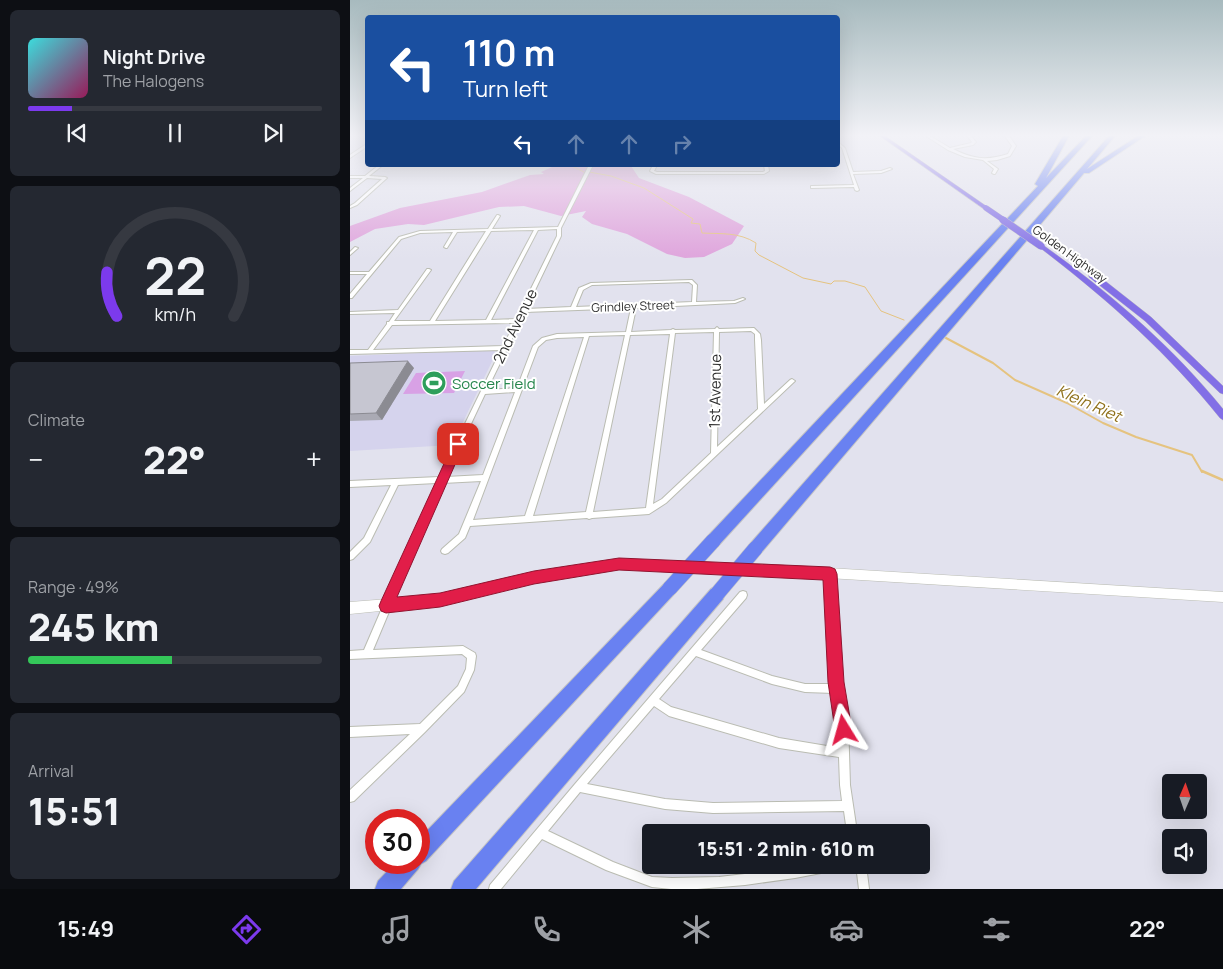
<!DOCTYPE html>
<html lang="en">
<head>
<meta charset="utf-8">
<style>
	body { margin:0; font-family:Manrope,sans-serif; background:#242831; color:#f1f3f6; height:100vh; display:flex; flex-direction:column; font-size:19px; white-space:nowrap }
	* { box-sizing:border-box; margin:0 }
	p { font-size:16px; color:#9ea1a6 }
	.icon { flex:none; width:28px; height:28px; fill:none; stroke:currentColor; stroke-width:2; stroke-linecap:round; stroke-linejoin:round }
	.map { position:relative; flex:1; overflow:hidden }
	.side { display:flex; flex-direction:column; gap:10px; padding:10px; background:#0d0f14; width:350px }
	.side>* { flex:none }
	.banner { position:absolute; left:15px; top:15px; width:475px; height:152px; border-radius:5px; box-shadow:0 5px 20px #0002; background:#1a4fa0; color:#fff; overflow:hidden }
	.needle { width:32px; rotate:2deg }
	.tools { position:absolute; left:812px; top:774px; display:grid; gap:10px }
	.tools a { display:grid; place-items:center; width:45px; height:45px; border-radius:5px; background:#171b24; box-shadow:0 5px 20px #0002; font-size:25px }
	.speed { position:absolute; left:15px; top:809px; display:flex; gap:10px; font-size:25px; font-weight:700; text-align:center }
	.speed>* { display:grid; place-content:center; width:65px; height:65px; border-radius:50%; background:#171b24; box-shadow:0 5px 20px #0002; line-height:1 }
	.speed .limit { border:8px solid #d22; background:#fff; color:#111 }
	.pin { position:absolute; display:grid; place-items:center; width:42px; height:42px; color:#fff; margin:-21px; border-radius:10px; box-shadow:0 2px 8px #0006 }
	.me { position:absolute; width:55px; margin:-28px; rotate:352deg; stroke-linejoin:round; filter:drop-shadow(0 0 4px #0008) }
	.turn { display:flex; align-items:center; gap:18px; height:105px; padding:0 15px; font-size:22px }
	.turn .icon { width:65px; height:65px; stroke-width:2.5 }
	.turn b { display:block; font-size:35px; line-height:42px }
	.lanes { display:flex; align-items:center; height:48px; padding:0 15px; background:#0003; justify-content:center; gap:25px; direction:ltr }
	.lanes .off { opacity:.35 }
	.big { font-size:38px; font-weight:800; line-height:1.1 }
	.side .card { flex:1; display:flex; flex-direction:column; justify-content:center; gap:8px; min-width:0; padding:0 18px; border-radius:8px; background:#242831 }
	.side .dial { align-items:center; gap:0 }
	.dial svg { height:130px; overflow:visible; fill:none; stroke:#363941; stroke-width:7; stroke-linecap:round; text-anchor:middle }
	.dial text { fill:#f1f3f6; stroke:none }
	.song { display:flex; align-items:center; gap:15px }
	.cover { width:60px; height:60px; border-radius:8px; background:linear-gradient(135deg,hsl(180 70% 55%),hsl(330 70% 35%)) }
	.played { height:5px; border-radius:2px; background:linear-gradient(90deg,#7c3aed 15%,#363941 15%) }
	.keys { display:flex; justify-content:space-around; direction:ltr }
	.heat { display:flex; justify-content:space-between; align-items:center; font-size:28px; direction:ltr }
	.charge { height:8px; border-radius:4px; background:linear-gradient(90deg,#34c759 49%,#363941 0) }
	.trip { position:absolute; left:292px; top:824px; width:288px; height:50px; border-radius:5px; background:#171b24; box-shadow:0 5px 20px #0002; font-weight:800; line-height:50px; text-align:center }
	.tabs { display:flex; height:80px; justify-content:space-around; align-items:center; background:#090b0e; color:#9ea1a6 }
	.tabs .icon { width:35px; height:35px }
	.tabs .on { color:#7c3aed }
	.tabs b { font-size:22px; color:#f1f3f6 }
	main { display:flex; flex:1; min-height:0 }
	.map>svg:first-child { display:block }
	.education { fill:#d5d3ed }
	.green { fill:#dfa4dc }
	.pitch { fill:#d8a1e5 }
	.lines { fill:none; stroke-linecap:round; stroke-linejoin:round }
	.stream-far2 { stroke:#e5c37f; stroke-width:1 }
	.stream-far1 { stroke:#e5c37f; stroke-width:2 }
	.stream { stroke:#e5c37f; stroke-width:2.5 }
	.street-casing { stroke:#babcb2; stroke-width:2 }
	.secondary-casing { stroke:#babcb2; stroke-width:1 }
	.primary-casing { stroke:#c4c4c4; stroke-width:1 }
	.highway-casing { stroke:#c4c4c4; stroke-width:2 }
	.street { fill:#fff; fill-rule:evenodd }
	.secondary { fill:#fff; fill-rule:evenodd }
	.primary { fill:#826fe6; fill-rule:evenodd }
	.highway { fill:#6981f1; fill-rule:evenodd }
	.primary-bridge-far1-casing { stroke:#c4c4c4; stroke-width:6; stroke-linecap:butt }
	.primary-bridge-casing { stroke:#c4c4c4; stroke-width:8; stroke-linecap:butt }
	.highway-bridge-casing { stroke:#c4c4c4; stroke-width:16; stroke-linecap:butt }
	.primary-bridge-far1 { stroke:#826fe6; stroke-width:5.5 }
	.primary-bridge { stroke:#826fe6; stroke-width:7 }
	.highway-bridge { stroke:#6981f1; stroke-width:15 }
	.wall { fill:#aaaab4 }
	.shaded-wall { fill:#8b8b92 }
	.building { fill:#c6c6d1; stroke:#8b8b92 }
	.route { fill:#e11d48; stroke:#92132f }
	.labels { text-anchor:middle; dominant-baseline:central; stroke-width:4; stroke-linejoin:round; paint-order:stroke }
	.far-street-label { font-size:12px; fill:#2e2e2e; stroke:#fff }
	.street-label { font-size:15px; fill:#2e2e2e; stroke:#fff }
	.leisure-label { font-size:15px; fill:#27864d; stroke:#fff; text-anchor:start }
	.water-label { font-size:16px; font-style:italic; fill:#8f701a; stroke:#fff }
</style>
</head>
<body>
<main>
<section class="side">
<div class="card">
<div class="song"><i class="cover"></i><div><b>Night Drive</b><p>The Halogens</p></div></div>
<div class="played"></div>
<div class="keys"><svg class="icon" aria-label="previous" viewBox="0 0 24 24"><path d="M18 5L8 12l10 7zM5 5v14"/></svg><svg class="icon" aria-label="pause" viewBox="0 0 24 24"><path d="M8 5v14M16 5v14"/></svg><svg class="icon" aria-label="next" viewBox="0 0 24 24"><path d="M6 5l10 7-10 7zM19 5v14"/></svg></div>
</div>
<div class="card dial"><svg viewBox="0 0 100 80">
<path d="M14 69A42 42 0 1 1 86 69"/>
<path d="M14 69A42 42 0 0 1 8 42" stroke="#7c3aed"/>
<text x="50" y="56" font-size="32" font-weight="700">22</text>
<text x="50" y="72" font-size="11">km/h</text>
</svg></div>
<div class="card"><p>Climate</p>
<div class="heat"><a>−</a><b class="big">22°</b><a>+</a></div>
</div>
<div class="card"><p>Range · 49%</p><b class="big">245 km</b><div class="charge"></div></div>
<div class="card"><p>Arrival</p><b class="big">15:51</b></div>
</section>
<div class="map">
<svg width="873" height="889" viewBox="0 0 873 889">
	<rect width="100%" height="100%" fill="#e2e2ee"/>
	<path class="education" d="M143 350 146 353 102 445 0 451V356Z"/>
	<path class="green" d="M195 165H277L281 166 289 178 339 197 394 226 382 244 354 257 335 258 317 254 277 234 242 224 232 217 236 211 211 216 174 206 149 207 74 225 58 224 25 229 0 242V226L50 208 132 192 180 175 194 174 191 172 202 167Z"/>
	<path class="pitch" d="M115 371 104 393 53 394 66 373Z"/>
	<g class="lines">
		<g class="stream-far2">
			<path d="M220 165 234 172"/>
			<path d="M239 172 261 176 294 188 343 219 341 223 350 224 352 233C371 234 389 232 406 243L405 251 409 255 453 278 481 284 484 281H495L515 287 531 311 554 320"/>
		</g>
		<path class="stream-far1" d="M596 338 643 363 665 380 717 403 753 423 786 437 842 455 852 472"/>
		<path class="stream" d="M852 471 873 480"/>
		<defs>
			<g id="street">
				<path d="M576 136H580L600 148 621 143 622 142 617 136H621L626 142 623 145 603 149C622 159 637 161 658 154L662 146 655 136H659L666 146 660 156 647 160 637 161 648 169 645 174H644L642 173 644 169 633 160 615 157 598 150Z"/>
				<path d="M488 142 495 148 503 172 531 171 540 168 542 169 531 173 503 174 509 190 507 191 505 190 504 187 461 188V186H462L504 185 492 148 488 144Z"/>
				<path d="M18 143V146L0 158V155Z"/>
				<path d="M29 165H33L19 176 35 177 37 178 7 205 0 208V206L5 203 32 179 17 178 0 191V188L13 178H0V176H15Z"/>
				<path d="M239 165H243L211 228V236L176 309 221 307 229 288 241 283 342 280 347 285 346 302 384 301 393 298 395 299 385 303 286 308 281 332 321 330 323 329 325 330 365 329 367 327 369 329 404 328 410 334 411 340 414 404 440 380 442 379 445 381 316 503 299 514 242 518 239 519 237 518 120 526 115 538 98 553 95 554 92 553 91 551 92 549 109 534 131 481 93 483 23 650 113 646 125 653 126 656 124 670 114 692 75 732 4 801 0 802V790L60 734 0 737V727L70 724 108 686 116 669 117 658 112 654 0 659V651L14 650 86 483 48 485 20 542 3 559 0 560V552L14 538 41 485 0 487V481L89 477 151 350 0 354V350H18L37 324V322H39L45 313 0 314V312L48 310 77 269H79L81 270 44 321H80L136 231 107 232 97 248H96L94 247 103 232 70 233 51 239 2 298H0V294L17 274H0V272H19L49 237 70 231 138 229 147 215H148L150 216 142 229 208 227ZM207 229V236L166 319 141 320 188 230ZM184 230 136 320 85 321 141 231ZM339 282 343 285 342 302 226 307 233 290 242 285ZM281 308 276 332 207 334 192 338 183 346 167 388 137 390 175 312ZM165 323 153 346 23 350 42 325ZM401 331 405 334V340L408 409 367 447 369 332ZM364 332 361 453 312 499 303 504 325 333ZM320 334 296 508 243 512 280 335ZM275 335 236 512 183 516 239 336ZM234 337 175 516 123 520 188 347 196 340 207 338ZM165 392 133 475 96 477 135 394Z"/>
				<path d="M303 165H307L304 171 307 172H413L415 171 414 165H418L419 171 414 174H306L300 171Z"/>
				<path d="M5 247 8 248 0 255V252Z"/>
				<path d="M480 570 483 571 484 574 490 682 498 721 500 785 507 832H497L494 811 363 813 315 809 230 792 198 831 263 862 302 877 322 878 369 877 420 871 460 865H493L492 869 445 878 395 885 347 889H321L302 887 256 870 192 839 151 889H139L140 885 225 784 390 592 393 591 396 592 397 595 396 598 351 650 422 676 455 684H482L476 574 477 571ZM346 656 422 684 455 692 484 693 488 721 489 748 429 738 321 707 309 699ZM304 706 319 716 429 748 489 757 490 785 492 801 363 803 315 799 237 784Z"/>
				<path d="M506 865H516L519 889H509Z"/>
			</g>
			<path id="secondary" d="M269 559 412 564 873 592V602L412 574 269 569 184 583 90 605 0 614V602L90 595 184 573Z"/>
			<g id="primary">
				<path d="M530 136H535L639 208 634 209Z"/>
				<path d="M689 245H693C760 293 821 345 873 409V420L870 418C817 352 756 298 689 247Z"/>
				<path d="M739 273H745L801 317 873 386V394L870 393 795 321 739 277Z"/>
			</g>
			<g id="highway">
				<path d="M713 136H719L696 178 736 136H742L368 546 363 548 358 546 356 541 358 536 688 186 685 184Z"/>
				<path d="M759 136H765L737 169 788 136H795L739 173H734L410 554 405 556 400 554 398 549 400 544Z"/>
				<path d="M320 581 325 583 328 588 325 593 76 861 71 864 68 869 51 889H25L28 881 46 862H69V839L315 583Z"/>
				<path d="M367 586 373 589 375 594 373 599 126 889H101L104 881 361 589Z"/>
			</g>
		</defs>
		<use href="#street" class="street-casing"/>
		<use href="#secondary" class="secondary-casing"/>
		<use href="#primary" class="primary-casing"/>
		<use href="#highway" class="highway-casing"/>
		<use href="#street" class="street"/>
		<use href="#secondary" class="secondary"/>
		<use href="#primary" class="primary"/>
		<use href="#highway" class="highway"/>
		<defs>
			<path id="primary-bridge-far1" d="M636 208 655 221"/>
			<path id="primary-bridge" d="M653 220 691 246"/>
			<g id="highway-bridge">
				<path d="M320 588 363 541"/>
				<path d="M367 594 405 549"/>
			</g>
		</defs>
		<use href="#primary-bridge-far1" class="primary-bridge-far1-casing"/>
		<use href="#primary-bridge" class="primary-bridge-casing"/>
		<use href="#highway-bridge" class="highway-bridge-casing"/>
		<use href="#primary-bridge-far1" class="primary-bridge-far1"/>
		<use href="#primary-bridge" class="primary-bridge"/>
		<use href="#highway-bridge" class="highway-bridge"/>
	</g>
	<path class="wall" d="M0 363 64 368 32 420 0 421Z"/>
	<path class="shaded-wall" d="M58 361 64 368 32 420 26 413Z"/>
	<path class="building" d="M58 361 26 413 0 414V363Z"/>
	<linearGradient id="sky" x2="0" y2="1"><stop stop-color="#a7babe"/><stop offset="0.52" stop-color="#f2f2f7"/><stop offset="1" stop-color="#f2f2f7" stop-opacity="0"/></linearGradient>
	<rect width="873" height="260" fill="url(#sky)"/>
	<path class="route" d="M108 440 114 444 47 597 90 593 184 571 269 558 480 567 485 569 487 574 494 682 502 730 500 736 494 739 488 736 485 730 478 682 473 580 269 570 184 584 90 607 36 613 31 611 29 606 31 601 103 444Z"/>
	<defs>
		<symbol id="stadium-disc" viewBox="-11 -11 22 22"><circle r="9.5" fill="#2e9e5b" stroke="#fff"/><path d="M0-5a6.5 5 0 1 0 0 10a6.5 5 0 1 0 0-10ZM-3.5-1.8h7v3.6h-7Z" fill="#fff"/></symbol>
	</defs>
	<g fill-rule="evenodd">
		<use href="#stadium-disc" x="70" y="369" width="28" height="28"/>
	</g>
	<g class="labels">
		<g class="far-street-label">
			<text transform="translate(720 254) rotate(36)">Golden Highway</text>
			<text transform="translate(283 306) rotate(-2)">Grindley Street</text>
		</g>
		<g class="street-label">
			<text transform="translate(165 326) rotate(-64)">2nd Avenue</text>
			<text transform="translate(365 391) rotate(-89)">1st Avenue</text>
		</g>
		<g class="leisure-label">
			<text x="102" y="383">Soccer Field</text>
		</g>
		<g class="water-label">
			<text transform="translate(739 403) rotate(24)">Klein Riet</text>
		</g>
	</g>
</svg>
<div class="tools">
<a><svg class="needle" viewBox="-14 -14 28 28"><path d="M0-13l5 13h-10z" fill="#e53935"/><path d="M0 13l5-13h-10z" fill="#9ea1a6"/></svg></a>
<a><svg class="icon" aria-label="sound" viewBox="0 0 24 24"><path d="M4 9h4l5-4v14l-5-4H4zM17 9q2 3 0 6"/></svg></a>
</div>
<div class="speed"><div class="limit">30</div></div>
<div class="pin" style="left:108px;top:444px;background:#d93025"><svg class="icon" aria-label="arrive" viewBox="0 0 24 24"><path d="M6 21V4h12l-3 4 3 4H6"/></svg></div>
<svg class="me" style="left:494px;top:730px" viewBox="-20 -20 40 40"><path d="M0-17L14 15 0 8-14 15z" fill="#e11d48" stroke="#fff" stroke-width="4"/></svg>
<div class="trip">15:51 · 2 min · 610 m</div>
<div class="banner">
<div class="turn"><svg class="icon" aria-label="left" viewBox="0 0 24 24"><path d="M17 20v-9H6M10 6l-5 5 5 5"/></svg><div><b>110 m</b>Turn left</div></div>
<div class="lanes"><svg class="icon" aria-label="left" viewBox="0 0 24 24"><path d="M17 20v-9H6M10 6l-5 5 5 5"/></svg><svg class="icon off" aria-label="ahead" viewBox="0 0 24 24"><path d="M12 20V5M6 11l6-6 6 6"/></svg><svg class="icon off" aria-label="ahead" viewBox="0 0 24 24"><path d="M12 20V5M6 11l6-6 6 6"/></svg><svg class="icon off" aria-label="right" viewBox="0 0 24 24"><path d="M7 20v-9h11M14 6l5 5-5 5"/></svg></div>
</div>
</div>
</main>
<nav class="tabs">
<b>15:49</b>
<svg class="icon on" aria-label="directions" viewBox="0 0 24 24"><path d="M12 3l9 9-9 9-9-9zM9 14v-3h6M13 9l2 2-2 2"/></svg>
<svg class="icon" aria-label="music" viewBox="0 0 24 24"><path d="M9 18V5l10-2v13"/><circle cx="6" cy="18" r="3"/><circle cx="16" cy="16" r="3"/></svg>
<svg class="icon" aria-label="phone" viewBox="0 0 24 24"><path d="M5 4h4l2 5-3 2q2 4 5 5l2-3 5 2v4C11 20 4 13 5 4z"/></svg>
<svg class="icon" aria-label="climate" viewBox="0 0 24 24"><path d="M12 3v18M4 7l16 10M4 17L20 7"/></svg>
<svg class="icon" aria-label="car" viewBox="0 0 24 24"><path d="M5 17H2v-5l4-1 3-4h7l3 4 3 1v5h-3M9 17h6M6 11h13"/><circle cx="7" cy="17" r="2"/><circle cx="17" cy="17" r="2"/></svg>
<svg class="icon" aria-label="filters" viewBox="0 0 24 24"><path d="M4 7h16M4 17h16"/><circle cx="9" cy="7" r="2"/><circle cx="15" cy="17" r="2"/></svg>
<b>22°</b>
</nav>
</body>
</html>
